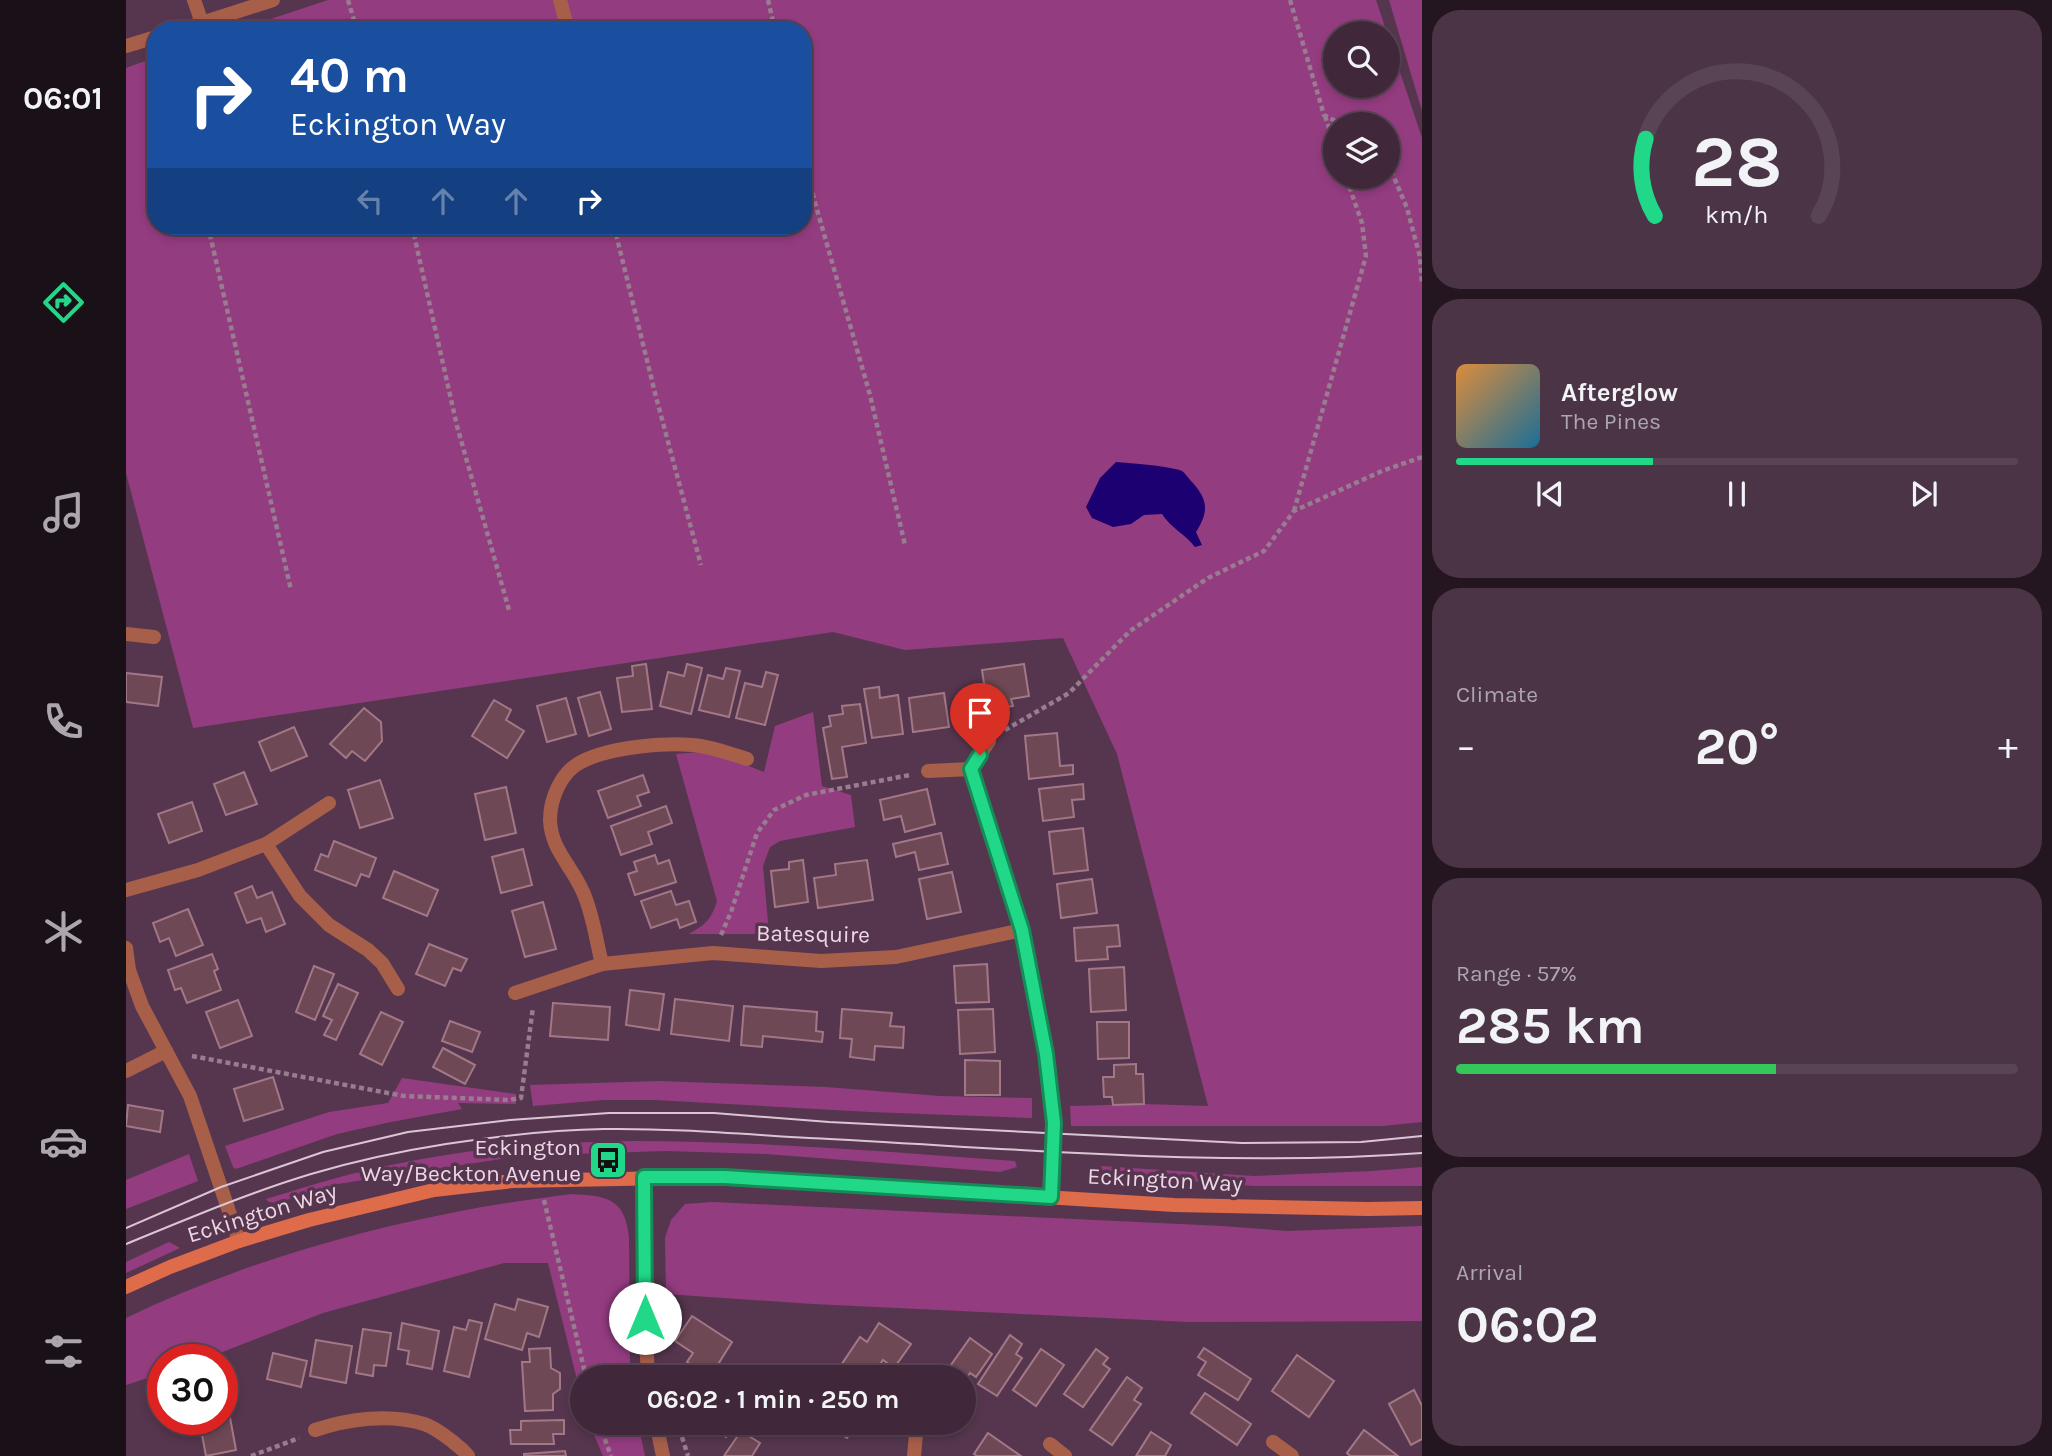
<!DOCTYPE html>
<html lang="en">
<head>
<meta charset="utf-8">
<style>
	body { margin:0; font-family:Karla,sans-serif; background:#4b3445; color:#f1f3f6; height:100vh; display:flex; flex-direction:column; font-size:26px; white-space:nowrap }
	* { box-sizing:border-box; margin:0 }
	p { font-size:23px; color:#aea6af }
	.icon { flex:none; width:38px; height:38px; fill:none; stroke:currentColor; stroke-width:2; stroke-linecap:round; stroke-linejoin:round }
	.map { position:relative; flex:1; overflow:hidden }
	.side { display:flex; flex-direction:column; gap:10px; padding:10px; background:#231620; width:630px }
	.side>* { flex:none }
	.banner { position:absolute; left:21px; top:21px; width:665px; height:214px; border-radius:28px; box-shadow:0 4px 10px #0003,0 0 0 2px #594454; background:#1a4fa0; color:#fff; overflow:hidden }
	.fabs { position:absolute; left:1197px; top:21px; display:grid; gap:14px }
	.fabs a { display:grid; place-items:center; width:77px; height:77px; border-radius:50%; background:#40283a; box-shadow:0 4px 10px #0003,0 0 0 2px #594454; font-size:35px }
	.speed { position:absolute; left:21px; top:1344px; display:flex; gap:14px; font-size:35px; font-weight:700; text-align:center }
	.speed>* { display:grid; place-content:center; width:91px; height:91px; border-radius:50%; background:#40283a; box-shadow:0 4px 10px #0003,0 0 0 2px #594454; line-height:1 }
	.speed .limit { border:10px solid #d22; background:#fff; color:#111 }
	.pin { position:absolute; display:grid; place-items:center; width:60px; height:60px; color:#fff; margin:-72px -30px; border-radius:50% 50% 50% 0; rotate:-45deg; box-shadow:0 0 7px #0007 }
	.pin .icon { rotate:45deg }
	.me { position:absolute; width:77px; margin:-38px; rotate:0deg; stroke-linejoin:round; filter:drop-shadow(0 0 5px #0008) }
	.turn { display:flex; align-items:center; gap:24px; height:147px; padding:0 28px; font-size:32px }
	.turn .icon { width:91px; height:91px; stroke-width:2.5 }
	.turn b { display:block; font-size:49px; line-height:60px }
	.lanes { display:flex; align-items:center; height:66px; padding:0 28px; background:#0003; justify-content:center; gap:35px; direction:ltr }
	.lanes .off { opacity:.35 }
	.big { font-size:52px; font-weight:700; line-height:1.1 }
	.side .card { flex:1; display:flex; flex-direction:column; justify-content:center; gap:10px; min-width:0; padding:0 24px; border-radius:28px; background:#4b3445 }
	.side .dial { align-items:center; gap:0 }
	.dial svg { height:182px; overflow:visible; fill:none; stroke:#594454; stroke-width:7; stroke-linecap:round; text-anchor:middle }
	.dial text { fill:#f1f3f6; stroke:none }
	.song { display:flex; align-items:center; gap:21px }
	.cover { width:84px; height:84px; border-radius:10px; background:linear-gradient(135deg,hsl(30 70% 55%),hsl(200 70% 35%)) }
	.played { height:7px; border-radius:4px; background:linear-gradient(90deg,#20d887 35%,#594454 35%) }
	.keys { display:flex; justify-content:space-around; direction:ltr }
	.heat { display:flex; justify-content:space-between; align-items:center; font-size:38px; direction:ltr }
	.charge { height:10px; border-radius:5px; background:linear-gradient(90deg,#34c759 57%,#594454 0) }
	.trip { position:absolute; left:444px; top:1365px; width:406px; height:70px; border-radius:35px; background:#40283a; box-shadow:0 4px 10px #0003,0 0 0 2px #594454; font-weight:700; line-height:70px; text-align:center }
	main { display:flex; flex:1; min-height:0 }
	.menu { display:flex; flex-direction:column; width:126px; justify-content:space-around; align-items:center; background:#1a1017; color:#aea6af }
	.menu .icon { width:49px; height:49px }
	.menu .selected { color:#20d887 }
	.menu b { font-size:32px; color:#f1f3f6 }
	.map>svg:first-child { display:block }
	.green { fill:#943c80; fill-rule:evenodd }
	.water { fill:#1c0071 }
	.building { fill:#6f4855; stroke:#a37886; stroke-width:2 }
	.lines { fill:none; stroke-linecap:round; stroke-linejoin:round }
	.path { stroke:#987c90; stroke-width:4.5; stroke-dasharray:5 3.5; stroke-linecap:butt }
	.service { stroke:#a85f4a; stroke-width:14 }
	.minor { stroke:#a85f4a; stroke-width:14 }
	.tertiary { stroke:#a85f4a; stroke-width:14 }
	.secondary { stroke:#de6b4a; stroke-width:14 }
	.tram { stroke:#dbc5d4; stroke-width:2 }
	.route-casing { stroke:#158c58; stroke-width:18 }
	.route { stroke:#20d887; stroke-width:12 }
	.labels { text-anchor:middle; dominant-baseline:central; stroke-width:7; stroke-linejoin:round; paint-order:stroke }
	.street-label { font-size:23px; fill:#ecd7e5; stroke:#56364e }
	.poi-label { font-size:23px; fill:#ecd7e5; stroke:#56364e; text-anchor:end }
</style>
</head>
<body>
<main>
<nav class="menu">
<b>06:01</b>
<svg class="icon selected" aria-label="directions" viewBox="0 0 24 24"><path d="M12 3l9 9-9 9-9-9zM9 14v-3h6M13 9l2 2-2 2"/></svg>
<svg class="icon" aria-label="music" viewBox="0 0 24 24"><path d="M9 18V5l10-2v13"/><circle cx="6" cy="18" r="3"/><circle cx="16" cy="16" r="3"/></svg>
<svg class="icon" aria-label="phone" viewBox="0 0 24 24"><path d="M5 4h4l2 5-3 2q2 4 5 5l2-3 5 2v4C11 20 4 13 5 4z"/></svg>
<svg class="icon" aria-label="climate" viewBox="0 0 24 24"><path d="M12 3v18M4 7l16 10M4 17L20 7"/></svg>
<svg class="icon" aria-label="car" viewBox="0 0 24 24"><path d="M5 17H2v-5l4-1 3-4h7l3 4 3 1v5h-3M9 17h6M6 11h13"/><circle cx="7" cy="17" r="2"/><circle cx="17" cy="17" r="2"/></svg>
<svg class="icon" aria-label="filters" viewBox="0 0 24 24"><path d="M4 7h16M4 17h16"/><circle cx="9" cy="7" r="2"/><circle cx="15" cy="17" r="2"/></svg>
</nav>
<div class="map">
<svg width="1296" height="1456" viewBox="0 0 1296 1456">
	<rect width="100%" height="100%" fill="#56364e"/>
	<g class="green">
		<path d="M202 0H1250L1261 33H1209V86H1262V36L1296 138V1122L1257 1126H945L944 1106 1018 1104 1082 1106 991 754 937 638 779 650 707 632 67 728 0 473V68L30 57V226H677V30H111ZM1209 124H1262V177H1209Z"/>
		<path d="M1263 0H1296V111Z"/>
		<path d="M687 712 696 786 725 795 729 827 654 841 644 847 637 866 643 934H563C580 924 585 920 591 901L550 754 584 751 638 772 649 726Z"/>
		<path d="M276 1078 390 1094V1104L332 1103 336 1109 265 1122 211 1134 110 1169 107 1167 99 1146 203 1112 262 1103Z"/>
		<path d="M533 1081 700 1087 814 1096 906 1098V1118L744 1112 529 1100H478L407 1106 404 1085Z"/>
		<path d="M508 1141C636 1141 762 1152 889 1161L891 1167 874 1172 640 1154 540 1151 391 1156 390 1147 394 1144Z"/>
		<path d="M378 1147 379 1156 375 1159 212 1184 150 1203 143 1202 140 1199C171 1190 203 1179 234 1172 282 1160 329 1153 378 1147Z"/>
		<path d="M63 1154 72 1181 0 1209V1180Z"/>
		<path d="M975 1166 1128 1176 1246 1171 1296 1167V1186H1128L985 1175 970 1171Z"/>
		<path d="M446 1194C481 1196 499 1198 503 1238L504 1362 506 1377H457V1404L422 1263H378L197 1313 76 1360H37V1373L0 1385V1318C112 1264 234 1229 356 1207 385 1202 416 1198 446 1194Z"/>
		<path d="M587 1202 1096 1226 1162 1231 1296 1226V1321L1063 1322 687 1304 540 1294 539 1238 545 1220 559 1204Z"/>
		<path d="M43 1242 54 1248 0 1273V1262Z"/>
		<path d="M463 1423H512L519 1456H477Z"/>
	</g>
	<path class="water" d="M990 462C1003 463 1045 466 1056 471 1059 473 1064 480 1067 483 1083 501 1082 513 1070 532L1076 545 1069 547C1059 534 1045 528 1036 514L1018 515 1005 524 987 527 966 518 960 507 974 478Z"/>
	<g class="building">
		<path d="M520 664 526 709 496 712 491 678 507 676 506 666Z"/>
		<path d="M561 664 576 668 565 714 534 706 542 672 558 676Z"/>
		<path d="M898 664 903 696 885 699 887 706 862 710 856 670Z"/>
		<path d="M600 668 614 671 603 717 573 710 582 675 597 679Z"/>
		<path d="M640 672 652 675 639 725 610 718 619 683 636 687Z"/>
		<path d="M0 673 36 677 32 706 0 702Z"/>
		<path d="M753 687 754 698 772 695 777 734 746 738 738 689Z"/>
		<path d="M474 692 485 729 463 736 452 698Z"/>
		<path d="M818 693 823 727 787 732 783 698Z"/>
		<path d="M440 698 450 734 421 742 411 706Z"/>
		<path d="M368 700 385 710 380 720 398 731 381 758 346 736Z"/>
		<path d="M734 704 740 743 716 747 721 777 706 779 697 728 705 726 703 716 717 714 716 706Z"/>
		<path d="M238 708 255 722 256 741 239 761 226 751 220 758 204 744Z"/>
		<path d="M168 727 181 756 145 771 133 742Z"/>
		<path d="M931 733 934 766 947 765V774L903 779 899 736Z"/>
		<path d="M118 772 131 804 100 815 88 784Z"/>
		<path d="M517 775 523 792 511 796 515 806 482 818 472 791Z"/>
		<path d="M254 780 267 818 234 828 222 790Z"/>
		<path d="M957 784 958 799 946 800 948 817 917 821 913 789Z"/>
		<path d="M380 787 390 833 359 840 349 794Z"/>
		<path d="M801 789 809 824 779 832 775 816 758 820 754 800Z"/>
		<path d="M66 802 76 831 43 843 32 814Z"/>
		<path d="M540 806 546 823 522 832 526 844 495 855 485 826Z"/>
		<path d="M957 828 962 870 928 874 923 832Z"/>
		<path d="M815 833 822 864 793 870 789 852 770 857 767 844Z"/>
		<path d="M208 841 250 858 243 877 235 874 230 886 189 870 195 854 202 857Z"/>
		<path d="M397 849 406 885 375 893 366 857Z"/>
		<path d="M529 855 532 864 543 860 550 882 509 895 502 874 511 871 508 862Z"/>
		<path d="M677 860 682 902 649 907 645 871 663 869V862Z"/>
		<path d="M741 860 747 900 692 908 688 878 710 875 709 864Z"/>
		<path d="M268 871 312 890 301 916 257 898Z"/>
		<path d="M826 872 835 912 801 919 793 879Z"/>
		<path d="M966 879 971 913 935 918 931 884Z"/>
		<path d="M126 886 131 898 146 892 159 924 140 932 135 918 121 923 109 893Z"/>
		<path d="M545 891 550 905 563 901 570 922 554 928 551 919 525 928 515 901Z"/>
		<path d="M417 902 430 949 399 957 386 911Z"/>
		<path d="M62 909 77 945 50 956 43 938 34 942 27 923Z"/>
		<path d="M992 925 994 946 981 947 982 959 950 961 948 928Z"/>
		<path d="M303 944 341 959 335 971 327 968 319 986 290 974Z"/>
		<path d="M86 954 92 969 88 971 95 990 61 1003 55 988 49 990 42 970Z"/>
		<path d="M861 964 863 1002 830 1003 828 966Z"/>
		<path d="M188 966 208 974 189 1020 170 1012Z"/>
		<path d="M998 967 1000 1010 965 1012 963 969Z"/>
		<path d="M212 984 232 993 210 1040 198 1035 206 1020 197 1016Z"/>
		<path d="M504 990 538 994 533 1030 500 1025Z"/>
		<path d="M549 999 607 1006 603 1041 545 1034Z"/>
		<path d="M112 1000 126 1036 94 1048 80 1012Z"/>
		<path d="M427 1003 484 1007 482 1040 424 1036Z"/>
		<path d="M618 1006 691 1012 690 1031 697 1032 696 1042 637 1036 636 1047 615 1045Z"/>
		<path d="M716 1009 766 1013 764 1026 778 1027 777 1048 749 1046 748 1060 724 1057 726 1039 714 1038Z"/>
		<path d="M867 1009 869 1052 834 1054 832 1010Z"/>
		<path d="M255 1012 277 1022 256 1065 234 1054Z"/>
		<path d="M324 1021 354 1032 346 1052 316 1041Z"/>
		<path d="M971 1022H1003V1058L972 1059Z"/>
		<path d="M317 1048 349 1065 339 1084 307 1067Z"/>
		<path d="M839 1060 874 1061V1095H839Z"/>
		<path d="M1010 1064V1074H1017L1018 1104 987 1105 986 1097H978L977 1077H988V1065Z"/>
		<path d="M147 1077 157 1109 118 1121 108 1089Z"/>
		<path d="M2 1105 37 1111 34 1132 0 1126Z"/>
		<path d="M392 1299 422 1307 413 1337 401 1333 396 1350 359 1339 369 1304 389 1310Z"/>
		<path d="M566 1316 606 1342 584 1377 561 1362 567 1353 549 1341Z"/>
		<path d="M343 1320 356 1323 343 1377 318 1371 328 1327 340 1330Z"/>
		<path d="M276 1323 313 1331 306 1369 281 1364 283 1351 272 1349Z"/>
		<path d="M753 1323 785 1344 768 1368 757 1360 745 1377H707L734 1337 741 1342Z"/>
		<path d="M237 1329 265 1333 260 1366 248 1365 247 1376 230 1373Z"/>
		<path d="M884 1335 896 1344 890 1354 896 1358 871 1396 852 1384Z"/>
		<path d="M844 1338 866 1354 850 1377 844 1373 838 1382V1377H828L820 1372Z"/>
		<path d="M190 1340 226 1346 220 1383 184 1376Z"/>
		<path d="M424 1348 425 1368 434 1373V1389L427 1394V1410L399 1411 396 1362H404L403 1349Z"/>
		<path d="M1078 1348 1125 1379 1112 1400 1072 1375 1080 1362 1072 1357Z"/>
		<path d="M915 1349 938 1365 910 1406 887 1390Z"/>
		<path d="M970 1349 982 1358 977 1364 984 1369 957 1407 938 1394Z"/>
		<path d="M147 1353 181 1361 175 1387 141 1379Z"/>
		<path d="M1171 1355 1208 1381 1183 1417 1146 1391Z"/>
		<path d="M1001 1377 1016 1388 1008 1400 1015 1404 986 1445 964 1430Z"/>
		<path d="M1288 1390 1296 1406V1439L1285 1445 1263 1404Z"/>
		<path d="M1079 1393 1125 1424 1111 1445 1065 1413Z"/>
		<path d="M103 1412 110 1450 80 1456 73 1419H96V1413Z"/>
		<path d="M438 1420V1434H427L428 1444H385L384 1430H395V1421Z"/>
		<path d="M578 1423H609L600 1437Z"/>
		<path d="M697 1423H731L721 1438Z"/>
		<path d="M1238 1430 1272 1456H1224L1221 1453Z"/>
		<path d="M615 1431 634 1443 626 1456H598Z"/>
		<path d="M1025 1432 1045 1445 1039 1456H1010Z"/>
		<path d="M862 1433 895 1456H851L848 1454Z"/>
		<path d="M439 1451 440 1456H398V1454Z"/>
	</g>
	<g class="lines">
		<g class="path">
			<path d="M222 0 231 30"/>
			<path d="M642 0 649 30"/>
			<path d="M1164 0 1198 115 1215 124"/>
			<path d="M1199 116 1209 146"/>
			<path d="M677 152 688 199 744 395 779 545"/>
			<path d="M1262 163 1281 208 1294 257 1296 285"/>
			<path d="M82 226 165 590"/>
			<path d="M286 226 331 426 383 610"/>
			<path d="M488 226 529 393 575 565"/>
			<path d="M1168 511 1240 256 1236 223 1220 177"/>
			<path d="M879 730 943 693 1004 631 1082 578 1138 551 1168 511 1256 471 1296 457"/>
			<path d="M595 935 605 912 631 833 648 810 680 795 784 775"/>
			<path d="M66 1056 278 1096 383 1100 395 1098 407 1007"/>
			<path d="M418 1200 460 1377"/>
			<path d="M473 1423 485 1456"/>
			<path d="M556 1437 562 1456"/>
			<path d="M125 1456 173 1438"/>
		</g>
		<g class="service">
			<path d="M434 0 442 30"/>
			<path d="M924 1444 939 1456"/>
		</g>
		<g class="minor">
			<path d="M68 0 76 23"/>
			<path d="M0 634 28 637"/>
			<path d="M845 769 896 930 921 1054 928 1123 925 1197"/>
			<path d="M802 771 845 769 863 741"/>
			<path d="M140 844 174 896 203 925 242 950 256 963 272 989"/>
			<path d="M0 890 72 870 140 844 203 803"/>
			<path d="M0 948 3 970 16 1006 64 1096 113 1241"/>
			<path d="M476 964C470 940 467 914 457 892 446 866 425 850 424 820 424 799 435 772 455 762 483 747 545 741 575 746 591 749 606 754 621 759"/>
			<path d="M389 993 476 964 587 953 695 961 770 957 896 930"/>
			<path d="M0 1071 40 1051"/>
			<path d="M518 1177 519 1318 522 1377"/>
			<path d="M530 1423 537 1456"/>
			<path d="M189 1430C222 1419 264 1413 298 1424 308 1427 318 1435 326 1441 332 1446 338 1450 342 1456"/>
			<path d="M1147 1442 1166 1456"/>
			<path d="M788 1456 791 1423"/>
		</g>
		<g class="tertiary">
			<path d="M54 30 147 0"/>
			<path d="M0 46 30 37"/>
		</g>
		<path class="secondary" d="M0 1287 44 1267 113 1241 183 1220 308 1190 387 1181 599 1177 1048 1205 1242 1209 1296 1208"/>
		<g class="tram">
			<path d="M0 1228 95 1187 197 1152 282 1132 384 1120 483 1113H588L703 1122 1116 1143 1235 1142 1296 1136"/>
			<path d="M0 1244C61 1219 122 1193 185 1174 229 1161 275 1151 320 1144 372 1136 426 1130 478 1129 546 1128 615 1134 683 1138 887 1148 1091 1168 1296 1153"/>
		</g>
	</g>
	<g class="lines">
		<defs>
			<path id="route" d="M519 1318 518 1177H599L925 1197 928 1123 920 1054 896 930 845 769 854 755"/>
		</defs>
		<use href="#route" class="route-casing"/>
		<use href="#route" class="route"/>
	</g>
	<defs>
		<symbol id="bus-square" viewBox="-11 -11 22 22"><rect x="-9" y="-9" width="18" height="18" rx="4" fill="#20d887" stroke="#56364e"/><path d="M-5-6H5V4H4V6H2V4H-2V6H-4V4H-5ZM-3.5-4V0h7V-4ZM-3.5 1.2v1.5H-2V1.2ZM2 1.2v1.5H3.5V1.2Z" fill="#111"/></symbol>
	</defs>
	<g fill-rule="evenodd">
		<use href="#bus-square" x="460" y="1138" width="44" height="44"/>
	</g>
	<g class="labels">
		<g class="street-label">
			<text transform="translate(687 934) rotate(1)">Batesquire</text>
			<text transform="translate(1039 1180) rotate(3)">Eckington Way</text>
			<text transform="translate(136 1213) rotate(-17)">Eckington Way</text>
		</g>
		<g class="poi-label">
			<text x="455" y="1147">Eckington<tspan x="455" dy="26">Way/Beckton Avenue</tspan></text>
		</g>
	</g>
</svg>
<div class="fabs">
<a><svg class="icon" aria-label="search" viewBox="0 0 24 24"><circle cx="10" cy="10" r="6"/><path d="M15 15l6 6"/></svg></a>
<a><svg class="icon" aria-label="layers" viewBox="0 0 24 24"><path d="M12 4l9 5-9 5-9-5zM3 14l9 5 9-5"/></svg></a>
</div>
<div class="speed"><div class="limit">30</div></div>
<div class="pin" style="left:854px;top:755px;background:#d93025"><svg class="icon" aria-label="arrive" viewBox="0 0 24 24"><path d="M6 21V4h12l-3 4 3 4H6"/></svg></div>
<svg class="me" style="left:519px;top:1318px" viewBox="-20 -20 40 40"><circle r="19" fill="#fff"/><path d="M0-13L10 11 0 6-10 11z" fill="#20d887"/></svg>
<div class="trip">06:02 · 1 min · 250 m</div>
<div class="banner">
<div class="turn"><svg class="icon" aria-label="right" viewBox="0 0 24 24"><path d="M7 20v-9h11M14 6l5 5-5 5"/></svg><div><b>40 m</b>Eckington Way</div></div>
<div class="lanes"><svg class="icon off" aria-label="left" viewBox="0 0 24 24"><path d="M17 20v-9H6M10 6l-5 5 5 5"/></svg><svg class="icon off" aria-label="ahead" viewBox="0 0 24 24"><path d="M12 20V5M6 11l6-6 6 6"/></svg><svg class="icon off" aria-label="ahead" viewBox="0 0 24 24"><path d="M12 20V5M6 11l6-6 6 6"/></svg><svg class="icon" aria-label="right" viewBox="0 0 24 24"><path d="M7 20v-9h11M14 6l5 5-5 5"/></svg></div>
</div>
</div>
<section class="side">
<div class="card dial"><svg viewBox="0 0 100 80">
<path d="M14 69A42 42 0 1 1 86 69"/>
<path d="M14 69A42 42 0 0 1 10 35" stroke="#20d887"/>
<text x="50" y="56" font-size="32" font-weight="700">28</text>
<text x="50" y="72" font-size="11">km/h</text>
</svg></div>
<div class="card">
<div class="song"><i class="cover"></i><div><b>Afterglow</b><p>The Pines</p></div></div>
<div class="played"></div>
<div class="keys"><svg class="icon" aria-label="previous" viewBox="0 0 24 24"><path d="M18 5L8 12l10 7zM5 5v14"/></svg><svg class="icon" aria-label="pause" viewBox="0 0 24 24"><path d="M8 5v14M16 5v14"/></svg><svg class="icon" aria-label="next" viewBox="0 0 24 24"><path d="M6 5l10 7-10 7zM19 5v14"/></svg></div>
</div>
<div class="card"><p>Climate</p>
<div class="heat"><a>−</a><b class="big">20°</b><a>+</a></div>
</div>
<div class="card"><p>Range · 57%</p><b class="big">285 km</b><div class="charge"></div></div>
<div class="card"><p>Arrival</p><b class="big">06:02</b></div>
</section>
</main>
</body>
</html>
